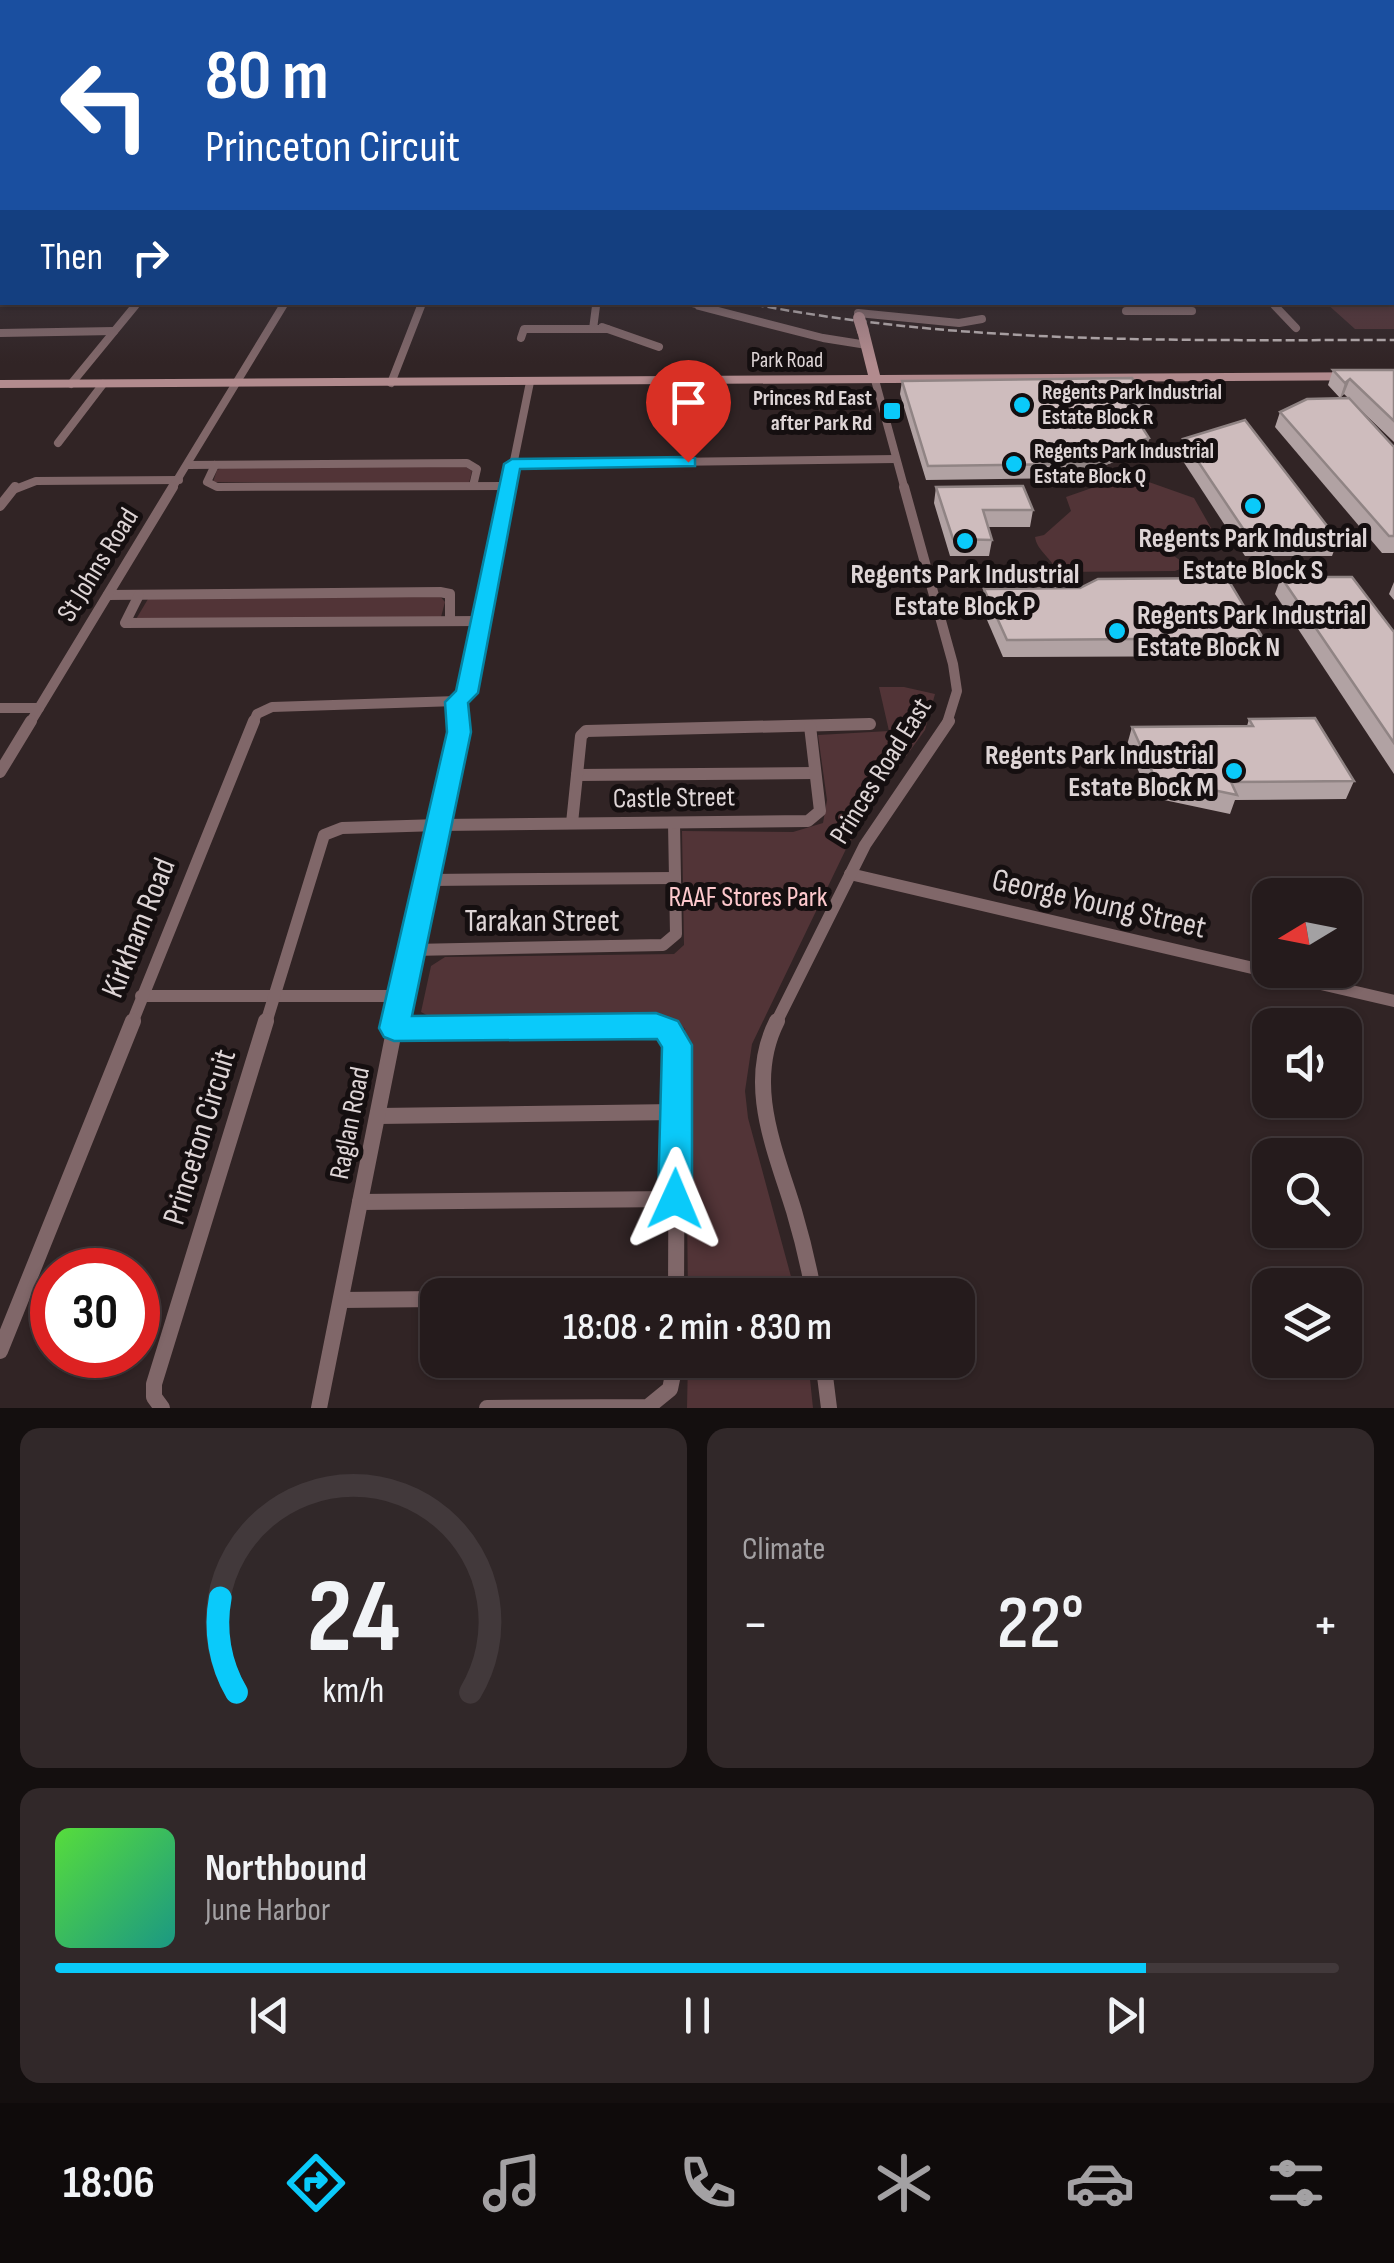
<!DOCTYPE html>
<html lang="en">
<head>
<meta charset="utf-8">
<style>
	body { margin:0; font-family:"Sofia Sans Condensed",sans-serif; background:#312829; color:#f1f3f6; height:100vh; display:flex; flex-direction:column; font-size:38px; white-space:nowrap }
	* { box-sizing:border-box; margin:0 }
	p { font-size:32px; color:#a3a1a3 }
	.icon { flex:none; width:55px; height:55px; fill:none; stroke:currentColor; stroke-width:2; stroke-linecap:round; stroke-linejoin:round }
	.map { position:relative; height:1408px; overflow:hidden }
	.panel { display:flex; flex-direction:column; gap:20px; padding:20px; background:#140f0f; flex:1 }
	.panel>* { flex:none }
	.guide { position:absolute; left:0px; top:0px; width:1395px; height:305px; box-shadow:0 2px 8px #0004,0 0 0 2px #42393b; background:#1a4fa0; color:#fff; overflow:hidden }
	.needle { width:65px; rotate:260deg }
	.controls { position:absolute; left:1252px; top:878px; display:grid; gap:20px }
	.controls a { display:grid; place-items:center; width:110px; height:110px; border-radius:20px; background:#251b1c; box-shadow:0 2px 8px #0004,0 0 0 2px #42393b; font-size:50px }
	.speed { position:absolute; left:30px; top:1248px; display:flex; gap:20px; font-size:50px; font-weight:700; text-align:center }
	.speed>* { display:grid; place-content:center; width:130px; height:130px; border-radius:50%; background:#251b1c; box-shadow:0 2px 8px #0004,0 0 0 2px #42393b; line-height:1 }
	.speed .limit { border:15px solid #d22; background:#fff; color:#111 }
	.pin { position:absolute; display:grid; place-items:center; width:85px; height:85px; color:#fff; margin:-102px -42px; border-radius:50% 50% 50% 0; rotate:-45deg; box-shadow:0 0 10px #0007 }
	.pin .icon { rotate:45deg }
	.me { position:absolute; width:110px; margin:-55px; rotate:1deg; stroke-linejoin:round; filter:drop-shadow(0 0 8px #0008) }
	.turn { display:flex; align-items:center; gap:35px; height:210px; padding:0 40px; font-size:45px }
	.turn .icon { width:130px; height:130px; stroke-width:2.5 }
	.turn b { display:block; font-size:70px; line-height:85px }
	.then { display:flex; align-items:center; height:95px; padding:0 40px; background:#0003; gap:20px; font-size:38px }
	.big { font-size:75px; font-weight:600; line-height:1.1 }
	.panel .widget { flex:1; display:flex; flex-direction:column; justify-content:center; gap:15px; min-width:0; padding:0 35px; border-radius:20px; background:#312829 }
	.panel .dial { align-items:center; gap:0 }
	.dial svg { height:260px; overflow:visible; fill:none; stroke:#42393b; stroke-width:7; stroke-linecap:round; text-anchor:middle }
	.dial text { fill:#f1f3f6; stroke:none }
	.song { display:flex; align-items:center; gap:30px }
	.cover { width:120px; height:120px; border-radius:15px; background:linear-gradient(135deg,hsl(110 70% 55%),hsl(170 70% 35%)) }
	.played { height:10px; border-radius:5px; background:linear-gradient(90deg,#0acafa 85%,#42393b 85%) }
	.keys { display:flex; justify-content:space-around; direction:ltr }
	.heat { display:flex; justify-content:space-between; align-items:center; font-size:55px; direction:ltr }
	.panel .tiles { flex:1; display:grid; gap:20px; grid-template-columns:1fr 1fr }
	.widget:last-child { grid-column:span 2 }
	.trip { position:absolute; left:420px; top:1278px; width:555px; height:100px; border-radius:20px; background:#251b1c; box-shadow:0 2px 8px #0004,0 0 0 2px #42393b; font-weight:600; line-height:100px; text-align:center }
	.tab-bar { display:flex; height:160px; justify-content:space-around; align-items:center; background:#0f0b0b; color:#a3a1a3 }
	.tab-bar .icon { width:70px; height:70px }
	.tab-bar .selected { color:#0acafa }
	.tab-bar b { font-size:45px; color:#f1f3f6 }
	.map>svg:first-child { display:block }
	.green { fill:#523437 }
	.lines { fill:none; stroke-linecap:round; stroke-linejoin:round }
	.street-far4 { stroke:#806769; stroke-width:6 }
	.street-far3 { stroke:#806769; stroke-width:8 }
	.street-far2 { stroke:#806769; stroke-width:10 }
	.street-far1 { stroke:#806769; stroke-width:12 }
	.street { stroke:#806769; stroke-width:16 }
	.secondary { fill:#b28b8e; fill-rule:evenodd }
	.rail { stroke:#b7adae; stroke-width:2.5; stroke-dasharray:9 4; stroke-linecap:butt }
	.secondary-bridge { stroke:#b28b8e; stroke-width:12 }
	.wall { fill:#b1a2a3 }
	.shaded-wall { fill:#908484 }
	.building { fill:#cebcbd; stroke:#908484; stroke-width:2.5 }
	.route { fill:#0acafa; stroke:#0683a2; stroke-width:2.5 }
	.poi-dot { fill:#0acafa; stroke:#150f10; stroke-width:4 }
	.labels { text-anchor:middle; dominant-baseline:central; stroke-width:10; stroke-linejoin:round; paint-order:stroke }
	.far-street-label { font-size:22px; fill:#ded5d6; stroke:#150f10 }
	.far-poi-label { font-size:22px; font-weight:bold; fill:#ded5d6; stroke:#150f10; text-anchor:start }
	.poi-label { font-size:28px; font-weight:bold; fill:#ded5d6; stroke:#150f10 }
	.street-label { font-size:28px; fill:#ded5d6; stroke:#150f10 }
	.park-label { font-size:28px; fill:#fec9cd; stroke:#150f10 }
	.near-street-label { font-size:32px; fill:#ded5d6; stroke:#150f10 }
</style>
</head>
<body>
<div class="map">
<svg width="1394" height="1408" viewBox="0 0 1394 1408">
	<rect width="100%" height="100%" fill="#312425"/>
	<g class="green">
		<path d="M1394 289V329H1355L1326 303 1392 302Z"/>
		<path d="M463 465 472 471 469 483 213 482 217 470 224 467Z"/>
		<path d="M1129 475 1194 498 1223 549H1182L1174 556 1188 566 1175 571 1057 572C1052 558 1037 551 1035 537L1044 535 1071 511 1066 497Z"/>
		<path d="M439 595 445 602 441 617 135 621 148 599Z"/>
		<path d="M879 687H904L935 694 925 730 878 795 846 849 752 1044 745 1091 748 1118 796 1295H688L685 1029 675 1019 436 1020 421 1012 431 966 445 957 674 954 684 945 682 831 793 832 823 823 827 800 818 735 889 731Z"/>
		<path d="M688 1360H808L813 1408H687Z"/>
	</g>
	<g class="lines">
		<g class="street-far4">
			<path d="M684 302 709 308"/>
			<path d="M1271 302 1277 308"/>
			<path d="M133 308 138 302"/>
			<path d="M281 308 285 302"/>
			<path d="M420 308 423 302"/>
			<path d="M595 308 596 302"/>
		</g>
		<g class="street-far3">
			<path d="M699 306 823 338 867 345"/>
			<path d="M1275 306 1296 328"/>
			<path d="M1126 311H1192"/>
			<path d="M858 313 959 323 982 319"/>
			<path d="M602 327 659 347"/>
			<path d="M593 329 596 306"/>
			<path d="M0 333 114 331"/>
			<path d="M521 338 524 329H607"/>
			<path d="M875 380 905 490"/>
			<path d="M391 383 421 306"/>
			<path d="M71 384 135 306"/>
			<path d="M58 443 103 384"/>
			<path d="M512 464 896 459"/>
			<path d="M188 465 467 463 477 469 473 486"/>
			<path d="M215 465 207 482 217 487 508 486"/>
			<path d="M13 490 36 481 179 480"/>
			<path d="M171 490 283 306"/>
			<path d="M508 490 530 382"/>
		</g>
		<g class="street-far2">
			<path d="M904 487 953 664 957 691 947 723"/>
			<path d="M0 506 15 487"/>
			<path d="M108 595 440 592 450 594V621"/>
			<path d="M139 595 125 623 482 621"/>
			<path d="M0 708H39"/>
			<path d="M30 723 173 487"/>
			<path d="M253 723 257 714 272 707 457 701"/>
			<path d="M460 723 457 701 466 693 508 487"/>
		</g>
		<g class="street-far1">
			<path d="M0 772 31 721"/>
			<path d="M577 775 815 773"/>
			<path d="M572 823 581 736 586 731 870 724"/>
			<path d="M850 874 1394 1001"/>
			<path d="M428 880 675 878"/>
			<path d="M412 950 663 945 676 934 674 823"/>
			<path d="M141 996H402"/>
			<path d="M132 1023 254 721"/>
			<path d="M266 1023 324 835 342 828 439 825 808 821 820 811 810 726"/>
			<path d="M395 1023 461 721"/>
			<path d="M776 1023 865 845 949 721"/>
		</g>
		<g class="street">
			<path d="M777 1021C745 1084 775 1149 794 1211 802 1238 809 1267 814 1295"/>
			<path d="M394 1028 656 1025 667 1030 677 1045 676 1295"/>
			<path d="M378 1116 676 1112"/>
			<path d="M360 1202 675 1199"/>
			<path d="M341 1300 438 1299"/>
			<path d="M0 1351 133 1021"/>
			<path d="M823 1360 829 1408"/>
			<path d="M162 1408 154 1397V1384L266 1021"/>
			<path d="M319 1408 396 1021"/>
			<path d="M487 1408 648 1407 670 1389 676 1360"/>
		</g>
		<path class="secondary" d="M863 328 869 331 880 375 1394 372V380L0 388V380L868 375 857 331Z"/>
		<path class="rail" d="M742 302C958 345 1175 340 1394 340"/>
		<path class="secondary-bridge" d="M859 318 863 331"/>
	</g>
	<g class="wall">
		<path d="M1333 370H1394V442L1344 394 1340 398 1328 385Z"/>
		<path d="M902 381 1148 404 1145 417H1136L1149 438 1146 451 1068 478 926 480 900 394Z"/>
		<path d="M1280 412 1394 447V553H1382L1275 427Z"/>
		<path d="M1183 439 1338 540 1332 556H1245L1179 455Z"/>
		<path d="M936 487 1033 510 1030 527H988L992 540 989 556H950L934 503Z"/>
		<path d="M1281 577 1394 632V774L1275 594Z"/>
		<path d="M1394 582V600L1389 594Z"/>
		<path d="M1080 588 1263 638 1257 656 1003 657 981 606 984 589Z"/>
		<path d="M1249 719 1354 781 1346 799 1235 800 1230 814 1150 797 1127 745 1132 727 1247 726Z"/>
	</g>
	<g class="shaded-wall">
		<path d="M1350 379 1344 394 1340 398 1345 383Z"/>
		<path d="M1149 438 1146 451 1068 478 1071 464Z"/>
	</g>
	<g class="building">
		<path d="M1333 370H1394V421L1350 379 1345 383Z"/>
		<path d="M1132 378 1148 404H1127L1149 438 1071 464 928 466 902 381Z"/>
		<path d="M1349 398 1394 447V536H1389L1280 412 1307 399Z"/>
		<path d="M1245 420 1338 540 1250 539 1183 439Z"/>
		<path d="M1023 486 1033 510H983L992 540 953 539 936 487Z"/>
		<path d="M1281 577H1352L1394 632V743Z"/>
		<path d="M1227 578 1263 638 1007 640 984 589 1080 588 1098 579Z"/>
		<path d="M1315 718 1354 781 1231 782 1237 795 1155 778 1132 727 1253 726 1249 719Z"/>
	</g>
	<linearGradient id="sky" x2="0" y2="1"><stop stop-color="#1b1414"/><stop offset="0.46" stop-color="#484551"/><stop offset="1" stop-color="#484551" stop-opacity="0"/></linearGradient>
	<rect width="1394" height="363" fill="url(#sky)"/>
	<path class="route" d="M688 457 695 458V466L520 469 478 693 468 703 471 732 412 1016 656 1013 678 1021 692 1045V1199L687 1210 675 1215 663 1210 658 1199 662 1047 657 1039 394 1041 384 1037 379 1028 447 732 445 702 456 691 504 464 512 459Z"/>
	<g class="poi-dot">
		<circle cx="1022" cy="405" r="10"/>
		<rect x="882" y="401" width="20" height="20" rx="5"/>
		<circle cx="1014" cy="464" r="10"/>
		<circle cx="1253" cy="506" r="10"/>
		<circle cx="965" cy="541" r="10"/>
		<circle cx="1117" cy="631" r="10"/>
		<circle cx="1234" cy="771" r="10"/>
	</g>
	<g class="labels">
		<g class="far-street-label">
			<text x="787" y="360">Park Road</text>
		</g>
		<g class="far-poi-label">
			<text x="1042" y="392">Regents Park Industrial<tspan x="1042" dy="25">Estate Block R</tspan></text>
			<text x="872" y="398" text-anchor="end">Princes Rd East<tspan x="872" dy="25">after Park Rd</tspan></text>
			<text x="1034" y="451">Regents Park Industrial<tspan x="1034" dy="25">Estate Block Q</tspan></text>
		</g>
		<g class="poi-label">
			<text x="1253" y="538">Regents Park Industrial<tspan x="1253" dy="32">Estate Block S</tspan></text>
			<text x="965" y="574">Regents Park Industrial<tspan x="965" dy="32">Estate Block P</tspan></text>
			<text x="1137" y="615" text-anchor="start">Regents Park Industrial<tspan x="1137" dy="32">Estate Block N</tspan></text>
			<text x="1214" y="755" text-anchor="end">Regents Park Industrial<tspan x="1214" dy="32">Estate Block M</tspan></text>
		</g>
		<g class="street-label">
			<text transform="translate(98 565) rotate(-58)">St Johns Road</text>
			<text transform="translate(881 771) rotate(-58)">Princes Road East</text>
			<text transform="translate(674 798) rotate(-1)">Castle Street</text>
			<text transform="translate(350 1123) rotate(-79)">Raglan Road</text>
		</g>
		<g class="park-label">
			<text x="748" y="897">RAAF Stores Park</text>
		</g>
		<g class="near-street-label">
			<text transform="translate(1099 904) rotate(13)">George Young Street</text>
			<text x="542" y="921">Tarakan Street</text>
			<text transform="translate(139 928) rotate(-68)">Kirkham Road</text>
			<text transform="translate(200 1137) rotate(-73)">Princeton Circuit</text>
		</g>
	</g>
</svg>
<div class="controls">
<a><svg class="needle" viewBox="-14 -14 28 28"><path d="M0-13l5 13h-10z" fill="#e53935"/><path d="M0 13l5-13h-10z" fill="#a3a1a3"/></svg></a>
<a><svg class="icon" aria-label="sound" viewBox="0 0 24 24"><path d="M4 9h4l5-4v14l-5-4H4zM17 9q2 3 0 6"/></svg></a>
<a><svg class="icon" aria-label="search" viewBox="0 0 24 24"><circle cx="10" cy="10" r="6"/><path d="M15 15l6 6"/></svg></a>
<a><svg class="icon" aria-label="layers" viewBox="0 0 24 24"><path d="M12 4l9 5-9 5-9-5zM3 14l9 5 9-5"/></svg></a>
</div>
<div class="speed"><div class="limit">30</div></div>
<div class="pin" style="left:688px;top:462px;background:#d93025"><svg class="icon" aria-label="arrive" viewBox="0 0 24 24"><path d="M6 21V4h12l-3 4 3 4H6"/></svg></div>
<svg class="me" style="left:675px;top:1199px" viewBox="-20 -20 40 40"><path d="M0-17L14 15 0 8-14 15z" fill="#0acafa" stroke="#fff" stroke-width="4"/></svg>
<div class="trip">18:08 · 2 min · 830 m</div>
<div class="guide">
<div class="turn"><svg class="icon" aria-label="left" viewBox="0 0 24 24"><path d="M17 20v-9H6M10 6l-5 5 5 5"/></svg><div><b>80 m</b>Princeton Circuit</div></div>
<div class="then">Then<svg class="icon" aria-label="right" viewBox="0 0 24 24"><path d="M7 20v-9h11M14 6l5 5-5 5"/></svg></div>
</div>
</div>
<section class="panel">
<div class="tiles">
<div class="widget dial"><svg viewBox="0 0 100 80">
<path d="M14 69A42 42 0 1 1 86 69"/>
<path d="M14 69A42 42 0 0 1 9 40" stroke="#0acafa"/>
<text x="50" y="56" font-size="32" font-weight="700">24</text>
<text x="50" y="72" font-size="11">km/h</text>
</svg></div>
<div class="widget"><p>Climate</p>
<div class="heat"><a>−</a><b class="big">22°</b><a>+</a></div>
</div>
<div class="widget">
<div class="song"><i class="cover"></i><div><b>Northbound</b><p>June Harbor</p></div></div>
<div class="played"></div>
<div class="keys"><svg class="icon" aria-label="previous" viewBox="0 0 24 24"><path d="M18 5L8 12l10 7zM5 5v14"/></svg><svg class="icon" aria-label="pause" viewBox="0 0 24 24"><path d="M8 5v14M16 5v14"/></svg><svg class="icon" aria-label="next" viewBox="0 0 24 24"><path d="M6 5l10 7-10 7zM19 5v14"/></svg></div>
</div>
</div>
</section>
<nav class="tab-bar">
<b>18:06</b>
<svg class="icon selected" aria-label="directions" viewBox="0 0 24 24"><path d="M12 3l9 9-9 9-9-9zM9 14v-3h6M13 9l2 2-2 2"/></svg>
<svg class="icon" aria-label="music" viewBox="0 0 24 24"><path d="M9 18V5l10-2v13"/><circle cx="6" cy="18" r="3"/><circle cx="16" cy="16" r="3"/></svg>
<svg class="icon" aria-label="phone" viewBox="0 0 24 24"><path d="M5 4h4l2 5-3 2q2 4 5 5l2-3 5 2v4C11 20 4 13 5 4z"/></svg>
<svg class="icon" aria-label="climate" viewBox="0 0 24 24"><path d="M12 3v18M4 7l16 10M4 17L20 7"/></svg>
<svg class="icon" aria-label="car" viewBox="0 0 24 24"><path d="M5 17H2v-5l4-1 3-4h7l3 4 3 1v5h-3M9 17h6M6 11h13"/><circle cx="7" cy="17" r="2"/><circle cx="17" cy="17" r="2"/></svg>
<svg class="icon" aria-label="filters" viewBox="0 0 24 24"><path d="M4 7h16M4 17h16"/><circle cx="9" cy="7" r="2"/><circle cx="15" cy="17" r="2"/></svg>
</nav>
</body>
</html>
